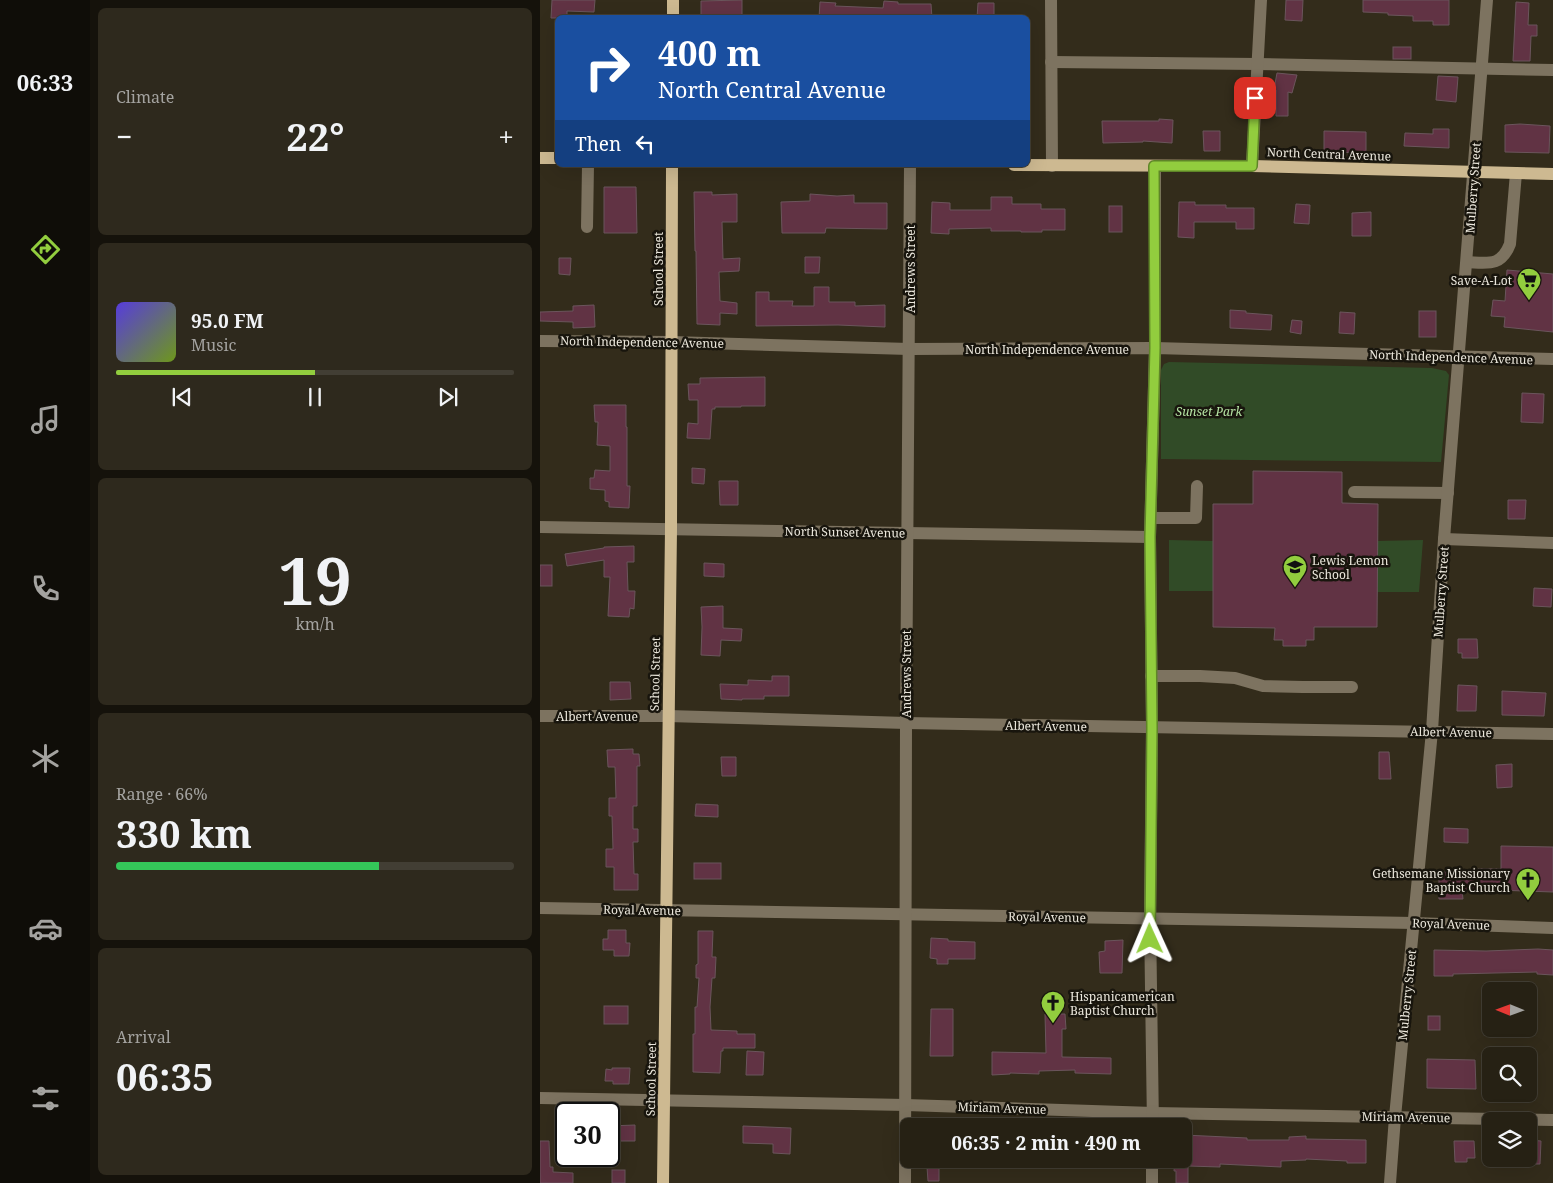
<!DOCTYPE html>
<html lang="en">
<head>
<meta charset="utf-8">
<style>
	body { margin:0; font-family:"Noto Serif",serif; background:#2e291d; color:#f1f3f6; height:100vh; display:flex; flex-direction:column; font-size:19px; white-space:nowrap }
	* { box-sizing:border-box; margin:0 }
	p { font-size:16px; color:#a4a3a0 }
	.icon { flex:none; width:28px; height:28px; fill:none; stroke:currentColor; stroke-width:2; stroke-linecap:round; stroke-linejoin:round }
	.map { position:relative; flex:1; overflow:hidden }
	.drawer { display:flex; flex-direction:column; gap:8px; padding:8px; background:#15120b; width:450px }
	.drawer>* { flex:none }
	.banner { position:absolute; left:15px; top:15px; width:475px; height:152px; border-radius:8px; box-shadow:0 5px 20px #0002,0 0 0 1px #423e34; background:#1a4fa0; color:#fff; overflow:hidden }
	.needle { width:32px; rotate:271deg }
	.tools { position:absolute; left:942px; top:982px; display:grid; gap:10px }
	.tools a { display:grid; place-items:center; width:55px; height:55px; border-radius:8px; background:#262114; box-shadow:0 5px 20px #0002,0 0 0 1px #423e34; font-size:25px }
	.speed { position:absolute; left:15px; top:1102px; display:flex; gap:10px; font-size:25px; font-weight:700; text-align:center }
	.speed>* { display:grid; place-content:center; width:65px; height:65px; border-radius:50%; background:#262114; box-shadow:0 5px 20px #0002,0 0 0 1px #423e34; line-height:1 }
	.speed .limit { border:2px solid #111; border-radius:8px; background:#fff; color:#111 }
	.pin { position:absolute; display:grid; place-items:center; width:42px; height:42px; color:#fff; margin:-21px; border-radius:10px; box-shadow:0 2px 8px #0006 }
	.me { position:absolute; width:55px; margin:-28px; rotate:359deg; stroke-linejoin:round; filter:drop-shadow(0 0 4px #0008) }
	.turn { display:flex; align-items:center; gap:18px; height:105px; padding:0 20px; font-size:22px }
	.turn .icon { width:65px; height:65px; stroke-width:2.5 }
	.turn b { display:block; font-size:35px; line-height:42px }
	.then { display:flex; align-items:center; height:48px; padding:0 20px; background:#0003; gap:10px; font-size:19px }
	.big { font-size:38px; font-weight:700; line-height:1.1 }
	.drawer .tile { flex:1; display:flex; flex-direction:column; justify-content:center; gap:8px; min-width:0; padding:0 18px; border-radius:8px; background:#2e291d }
	.drawer .dial { align-items:center; gap:0 }
	.dial b { font-size:65px; line-height:1 }
	.song { display:flex; align-items:center; gap:15px }
	.cover { width:60px; height:60px; border-radius:8px; background:linear-gradient(135deg,hsl(250 70% 55%),hsl(80 70% 35%)) }
	.played { height:5px; border-radius:2px; background:linear-gradient(90deg,#92cd3e 50%,#423e34 50%) }
	.keys { display:flex; justify-content:space-around; direction:ltr }
	.heat { display:flex; justify-content:space-between; align-items:center; font-size:28px; direction:ltr }
	.charge { height:8px; border-radius:4px; background:linear-gradient(90deg,#34c759 66%,#423e34 0) }
	.trip { position:absolute; left:360px; top:1118px; width:292px; height:50px; border-radius:8px; background:#262114; box-shadow:0 5px 20px #0002,0 0 0 1px #423e34; font-weight:700; line-height:50px; text-align:center }
	main { display:flex; flex:1; min-height:0 }
	.menu { display:flex; flex-direction:column; width:90px; justify-content:space-around; align-items:center; background:#0f0d08; color:#a4a3a0 }
	.menu .icon { width:35px; height:35px }
	.menu .current { color:#92cd3e }
	.menu b { font-size:22px; color:#f1f3f6 }
	.map>svg:first-child { display:block }
	.green { fill:#314b27 }
	.building { fill:#613344; stroke:#6b555c }
	.lines { fill:none; stroke-linecap:round; stroke-linejoin:round }
	.minor { stroke:#7d7360; stroke-width:12 }
	.major { stroke:#cdb991; stroke-width:12 }
	.route-casing { stroke:#5f8528; stroke-width:12 }
	.route { stroke:#92cd3e; stroke-width:9 }
	.labels { text-anchor:middle; dominant-baseline:central; stroke-width:5; stroke-linejoin:round; paint-order:stroke }
	.street-label { font-size:12px; fill:#ece8dd; stroke:#18150d }
	.poi-label { font-size:12px; fill:#ece8dd; stroke:#18150d; text-anchor:end }
	.park-label { font-size:12px; font-style:italic; fill:#b4e3a3; stroke:#18150d }
</style>
</head>
<body>
<main>
<nav class="menu">
<b>06:33</b>
<svg class="icon current" aria-label="directions" viewBox="0 0 24 24"><path d="M12 3l9 9-9 9-9-9zM9 14v-3h6M13 9l2 2-2 2"/></svg>
<svg class="icon" aria-label="music" viewBox="0 0 24 24"><path d="M9 18V5l10-2v13"/><circle cx="6" cy="18" r="3"/><circle cx="16" cy="16" r="3"/></svg>
<svg class="icon" aria-label="phone" viewBox="0 0 24 24"><path d="M5 4h4l2 5-3 2q2 4 5 5l2-3 5 2v4C11 20 4 13 5 4z"/></svg>
<svg class="icon" aria-label="climate" viewBox="0 0 24 24"><path d="M12 3v18M4 7l16 10M4 17L20 7"/></svg>
<svg class="icon" aria-label="car" viewBox="0 0 24 24"><path d="M5 17H2v-5l4-1 3-4h7l3 4 3 1v5h-3M9 17h6M6 11h13"/><circle cx="7" cy="17" r="2"/><circle cx="17" cy="17" r="2"/></svg>
<svg class="icon" aria-label="filters" viewBox="0 0 24 24"><path d="M4 7h16M4 17h16"/><circle cx="9" cy="7" r="2"/><circle cx="15" cy="17" r="2"/></svg>
</nav>
<section class="drawer">
<div class="tile"><p>Climate</p>
<div class="heat"><a>−</a><b class="big">22°</b><a>+</a></div>
</div>
<div class="tile">
<div class="song"><i class="cover"></i><div><b>95.0 FM</b><p>Music</p></div></div>
<div class="played"></div>
<div class="keys"><svg class="icon" aria-label="previous" viewBox="0 0 24 24"><path d="M18 5L8 12l10 7zM5 5v14"/></svg><svg class="icon" aria-label="pause" viewBox="0 0 24 24"><path d="M8 5v14M16 5v14"/></svg><svg class="icon" aria-label="next" viewBox="0 0 24 24"><path d="M6 5l10 7-10 7zM19 5v14"/></svg></div>
</div>
<div class="tile dial"><b>19</b><p>km/h</p></div>
<div class="tile"><p>Range · 66%</p><b class="big">330 km</b><div class="charge"></div></div>
<div class="tile"><p>Arrival</p><b class="big">06:35</b></div>
</section>
<div class="map">
<svg width="1013" height="1183" viewBox="0 0 1013 1183">
	<rect width="100%" height="100%" fill="#332c1b"/>
	<g class="green">
		<path d="M629 362 892 368 906 371 909 375 901 462 621 459V370L624 364Z"/>
		<path d="M629 540 673 541V591H629Z"/>
		<path d="M883 540 879 592H837V541Z"/>
	</g>
	<g class="building">
		<path d="M12 0H55L54 12 27 11V18H11Z"/>
		<path d="M202 0V18H161V1Z"/>
		<path d="M746 0H763L762 21 745 20Z"/>
		<path d="M823 0H909V25H893V21H873V16L848 15V13L823 12Z"/>
		<path d="M344 1 358 2V4H391L392 18H279L280 2 296 3 295 6 343 8Z"/>
		<path d="M976 2 989 3 988 25H997V36H991L990 61H973Z"/>
		<path d="M438 3H454V18H437Z"/>
		<rect x="853" y="47" width="18" height="12"/>
		<path d="M737 73 757 75 752 93 748 92V116H736V90L734 89Z"/>
		<path d="M898 76 918 77 916 102 896 100Z"/>
		<path d="M619 119 633 120 632 143 603 141V142L563 143 562 121H619Z"/>
		<path d="M980 124 1010 126 1009 153 965 152V125Z"/>
		<path d="M893 129H909V148L864 146 865 133 893 134Z"/>
		<path d="M663 131H680V151H664Z"/>
		<path d="M784 131 826 132V152L784 153Z"/>
		<path d="M64 187H96L97 233H64Z"/>
		<path d="M154 192H172V195L197 194V222H182L183 259 200 258 199 271 179 272 180 301 197 303V314L180 313V325L157 324 156 251H155Z"/>
		<path d="M270 194 297 196 314 195V203H347V229L286 228 285 233H242L241 202 270 201Z"/>
		<path d="M451 197H472V204H501V209H525V230H502V232H481V231H451V228L409 229V234L391 233 392 202 410 203V210H451Z"/>
		<path d="M639 202H655V205H686V208H714V229H696V222H654V238L638 237Z"/>
		<path d="M756 204 770 205 769 224 754 223Z"/>
		<rect x="569" y="206" width="13" height="26"/>
		<path d="M831 212V236H812V213Z"/>
		<path d="M265 257H280L279 273H265Z"/>
		<path d="M19 258H31L30 275 19 274Z"/>
		<path d="M967 270 1013 274V332L964 327 965 317 951 316 953 300 965 301Z"/>
		<path d="M274 287H289V302H315V306L345 305V327L298 325 216 326V292H229V301H253L252 306H274Z"/>
		<path d="M54 305 55 327 33 328V322L0 321V312L33 311V306Z"/>
		<path d="M690 310 706 311V313L732 315 731 330 690 328Z"/>
		<rect x="879" y="311" width="17" height="26"/>
		<path d="M800 312 815 313 814 334 799 333Z"/>
		<path d="M752 320 762 321 761 334 750 332Z"/>
		<path d="M225 377V406H201V407H175V409H172L170 439 147 438 148 423 158 424V400H149L148 384H160V378Z"/>
		<path d="M982 393 1004 394 1003 423 981 422Z"/>
		<path d="M54 405H86V427H87V486H90L89 508 69 507V502L65 501V490L50 489V478H54L55 470 70 471V446L57 445 58 422H55Z"/>
		<path d="M152 468 165 469 164 484 152 483Z"/>
		<path d="M713 471 802 472V503L838 504 837 627H774V640H766V646H743V640H734L735 628 673 627V504H713Z"/>
		<path d="M179 481H198V505H180Z"/>
		<path d="M968 500H986L985 519H968Z"/>
		<path d="M94 546V562H87L88 591H95L94 609 90 608 89 617 68 616 70 577H64V560L27 566 25 554 64 548V547Z"/>
		<path d="M164 563 184 564V577L164 576Z"/>
		<rect x="0" y="565" width="12" height="21"/>
		<path d="M994 588 1012 589 1011 607 993 606Z"/>
		<path d="M183 606V628L202 629 201 641 181 640 180 656 161 655 162 627 161 607Z"/>
		<path d="M918 639H937L938 658H922V653H918Z"/>
		<path d="M232 676H249V696H224V699H202V700L181 699 180 684 208 685V680L232 681Z"/>
		<path d="M70 682H90L91 699 70 700Z"/>
		<path d="M918 685 937 686 936 711H917Z"/>
		<path d="M962 691 1006 693 1004 716 962 715Z"/>
		<path d="M93 749V754H99L100 766H97V806H93V829H98V842H93L94 874H98V890H74V867H66V849H73L72 816H69V798H76L75 767H68L67 750Z"/>
		<path d="M839 752H849L851 779H839Z"/>
		<path d="M181 757H196V776H182Z"/>
		<path d="M972 764V787L957 788 956 765Z"/>
		<path d="M156 804 178 805V817L155 816Z"/>
		<path d="M904 828 928 829V843L904 842Z"/>
		<path d="M961 846 1013 847V892L927 889V890H922L923 899H899V872H938V869H961Z"/>
		<rect x="154" y="863" width="27" height="16"/>
		<path d="M68 930H86V943H90L89 956H74V950H63V939H68Z"/>
		<path d="M158 931H173L172 957H176L175 978H172L170 1007 171 1030 197 1031V1034H215V1048H183V1051H181L180 1073 153 1072V1034H155V1007H157L159 978H156V965L158 964Z"/>
		<path d="M391 938 408 939V941L435 942V959H408V964H397V959L390 958Z"/>
		<path d="M583 940 582 973H560L559 952 565 951V941Z"/>
		<path d="M998 949 1013 950V975L997 974V972L913 974V976H894V950L946 951Z"/>
		<rect x="64" y="1006" width="24" height="18"/>
		<path d="M391 1009H413V1056H390Z"/>
		<path d="M505 1014H525L526 1029H522V1057L571 1058V1074L535 1073V1070L499 1071V1074L470 1073V1074L452 1075V1052L506 1053Z"/>
		<rect x="888" y="1016" width="12" height="14"/>
		<path d="M207 1051 224 1052 223 1075H206Z"/>
		<path d="M887 1059 935 1060 936 1089 887 1088Z"/>
		<path d="M72 1068H90L89 1084H73V1081H65L66 1069 72 1070Z"/>
		<path d="M95 1125V1141H69V1126Z"/>
		<path d="M203 1126 251 1128 250 1154 233 1153V1144L203 1143Z"/>
		<path d="M644 1135 707 1138V1140H749V1137L766 1136V1139L826 1140V1163H807V1161L766 1159V1160L741 1161V1167L680 1164V1167L648 1166V1183H636V1171H634L635 1159H644Z"/>
		<path d="M989 1140 1001 1141 1000 1164H989Z"/>
		<path d="M0 1141H9L10 1167H13V1172L33 1173V1183H0Z"/>
		<path d="M914 1141H934L935 1158H927V1162H915Z"/>
		<path d="M387 1167H399V1181H388Z"/>
		<rect x="72" y="1170" width="13" height="13"/>
	</g>
	<g class="lines">
		<g class="minor">
			<path d="M511 0 512 166"/>
			<path d="M511 62 717 64 1013 70"/>
			<path d="M712 166 721 0"/>
			<path d="M47 227 48 165"/>
			<path d="M927 262C948 263 961 267 970 244L976 173"/>
			<path d="M0 341 131 342 369 349 615 348 1013 359"/>
			<path d="M814 492 908 493"/>
			<path d="M611 518H656L657 486"/>
			<path d="M0 527 610 537"/>
			<path d="M904 539 1013 543"/>
			<path d="M611 676H660L695 678 723 686 763 687H812"/>
			<path d="M0 716H128L366 723 1013 734"/>
			<path d="M0 908 874 923 1013 928"/>
			<path d="M0 1098 366 1105 613 1113 1013 1120"/>
			<path d="M613 1126 610 919 612 727 610 537 615 348V166"/>
			<path d="M365 1183 366 723 370 165"/>
			<path d="M612 1183V1159"/>
			<path d="M850 1183 855 1117 892 731 904 539 947 0"/>
		</g>
		<g class="major">
			<path d="M133 18V0"/>
			<path d="M0 158H18"/>
			<path d="M474 165 712 166 1013 174"/>
			<path d="M123 1183 131 529 132 165"/>
		</g>
	</g>
	<g class="lines">
		<defs>
			<path id="route" d="M610 939 612 728 610 537 615 348 614 166H712L715 98"/>
		</defs>
		<use href="#route" class="route-casing"/>
		<use href="#route" class="route"/>
	</g>
	<defs>
		<symbol id="supermarket-pin" viewBox="-11 -11 22 30"><path d="M0 17L-7.5 6A9.5 9.5 0 1 1 7.5 6Z" fill="#92cd3e" stroke="#18150d"/><path d="M-6-5.5h2.5l.6 2H6L4.5 2H-2.5L-4.4-4H-6ZM-1.5 3.2a1.3 1.3 0 1 0 .1 0ZM3 3.2a1.3 1.3 0 1 0 .1 0Z" fill="#111"/></symbol>
		<symbol id="school-pin" viewBox="-11 -11 22 30"><path d="M0 17L-7.5 6A9.5 9.5 0 1 1 7.5 6Z" fill="#92cd3e" stroke="#18150d"/><path d="M0-5L7-2L0 1L-7-2ZM-4 1L0 2.5L4 1V4Q0 6-4 4Z" fill="#111"/></symbol>
		<symbol id="church-pin" viewBox="-11 -11 22 30"><path d="M0 17L-7.5 6A9.5 9.5 0 1 1 7.5 6Z" fill="#92cd3e" stroke="#18150d"/><path d="M-1.2-6h2.4v3.5h3.3v2.4h-3.3V6h-2.4V-.1h-3.3v-2.4h3.3Z" fill="#111"/></symbol>
	</defs>
	<g fill-rule="evenodd">
		<use href="#supermarket-pin" x="975" y="266" width="28" height="38"/>
		<use href="#school-pin" x="741" y="553" width="28" height="38"/>
		<use href="#church-pin" x="974" y="866" width="28" height="38"/>
		<use href="#church-pin" x="499" y="989" width="28" height="38"/>
	</g>
	<g class="labels">
		<g class="street-label">
			<text transform="translate(789 154) rotate(2)">North Central Avenue</text>
			<text transform="translate(933 188) rotate(-86)">Mulberry Street</text>
			<text transform="translate(118 269) rotate(-90)">School Street</text>
			<text transform="translate(370 269) rotate(-90)">Andrews Street</text>
			<text transform="translate(102 342) rotate(1)">North Independence Avenue</text>
			<text x="507" y="349">North Independence Avenue</text>
			<text transform="translate(911 357) rotate(2)">North Independence Avenue</text>
			<text transform="translate(305 532) rotate(1)">North Sunset Avenue</text>
			<text transform="translate(901 592) rotate(-86)">Mulberry Street</text>
			<text transform="translate(115 674) rotate(-89)">School Street</text>
			<text transform="translate(366 674) rotate(-90)">Andrews Street</text>
			<text x="57" y="716">Albert Avenue</text>
			<text transform="translate(506 726) rotate(1)">Albert Avenue</text>
			<text transform="translate(911 732) rotate(1)">Albert Avenue</text>
			<text transform="translate(102 910) rotate(1)">Royal Avenue</text>
			<text transform="translate(507 917) rotate(1)">Royal Avenue</text>
			<text transform="translate(911 924) rotate(2)">Royal Avenue</text>
			<text transform="translate(867 995) rotate(-84)">Mulberry Street</text>
			<text transform="translate(111 1079) rotate(-89)">School Street</text>
			<text transform="translate(462 1108) rotate(2)">Miriam Avenue</text>
			<text transform="translate(866 1117) rotate(1)">Miriam Avenue</text>
		</g>
		<g class="poi-label">
			<text x="972" y="280">Save-A-Lot</text>
			<text x="772" y="560" text-anchor="start">Lewis Lemon<tspan x="772" dy="14">School</tspan></text>
			<text x="970" y="873">Gethsemane Missionary<tspan x="970" dy="14">Baptist Church</tspan></text>
			<text x="530" y="996" text-anchor="start">Hispanicamerican<tspan x="530" dy="14">Baptist Church</tspan></text>
		</g>
		<g class="park-label">
			<text x="669" y="411">Sunset Park</text>
		</g>
	</g>
</svg>
<div class="tools">
<a><svg class="needle" viewBox="-14 -14 28 28"><path d="M0-13l5 13h-10z" fill="#e53935"/><path d="M0 13l5-13h-10z" fill="#a4a3a0"/></svg></a>
<a><svg class="icon" aria-label="search" viewBox="0 0 24 24"><circle cx="10" cy="10" r="6"/><path d="M15 15l6 6"/></svg></a>
<a><svg class="icon" aria-label="layers" viewBox="0 0 24 24"><path d="M12 4l9 5-9 5-9-5zM3 14l9 5 9-5"/></svg></a>
</div>
<div class="speed"><div class="limit">30</div></div>
<div class="pin" style="left:715px;top:98px;background:#d93025"><svg class="icon" aria-label="arrive" viewBox="0 0 24 24"><path d="M6 21V4h12l-3 4 3 4H6"/></svg></div>
<svg class="me" style="left:610px;top:939px" viewBox="-20 -20 40 40"><path d="M0-17L14 15 0 8-14 15z" fill="#92cd3e" stroke="#fff" stroke-width="4"/></svg>
<div class="trip">06:35 · 2 min · 490 m</div>
<div class="banner">
<div class="turn"><svg class="icon" aria-label="right" viewBox="0 0 24 24"><path d="M7 20v-9h11M14 6l5 5-5 5"/></svg><div><b>400 m</b>North Central Avenue</div></div>
<div class="then">Then<svg class="icon" aria-label="left" viewBox="0 0 24 24"><path d="M17 20v-9H6M10 6l-5 5 5 5"/></svg></div>
</div>
</div>
</main>
</body>
</html>
